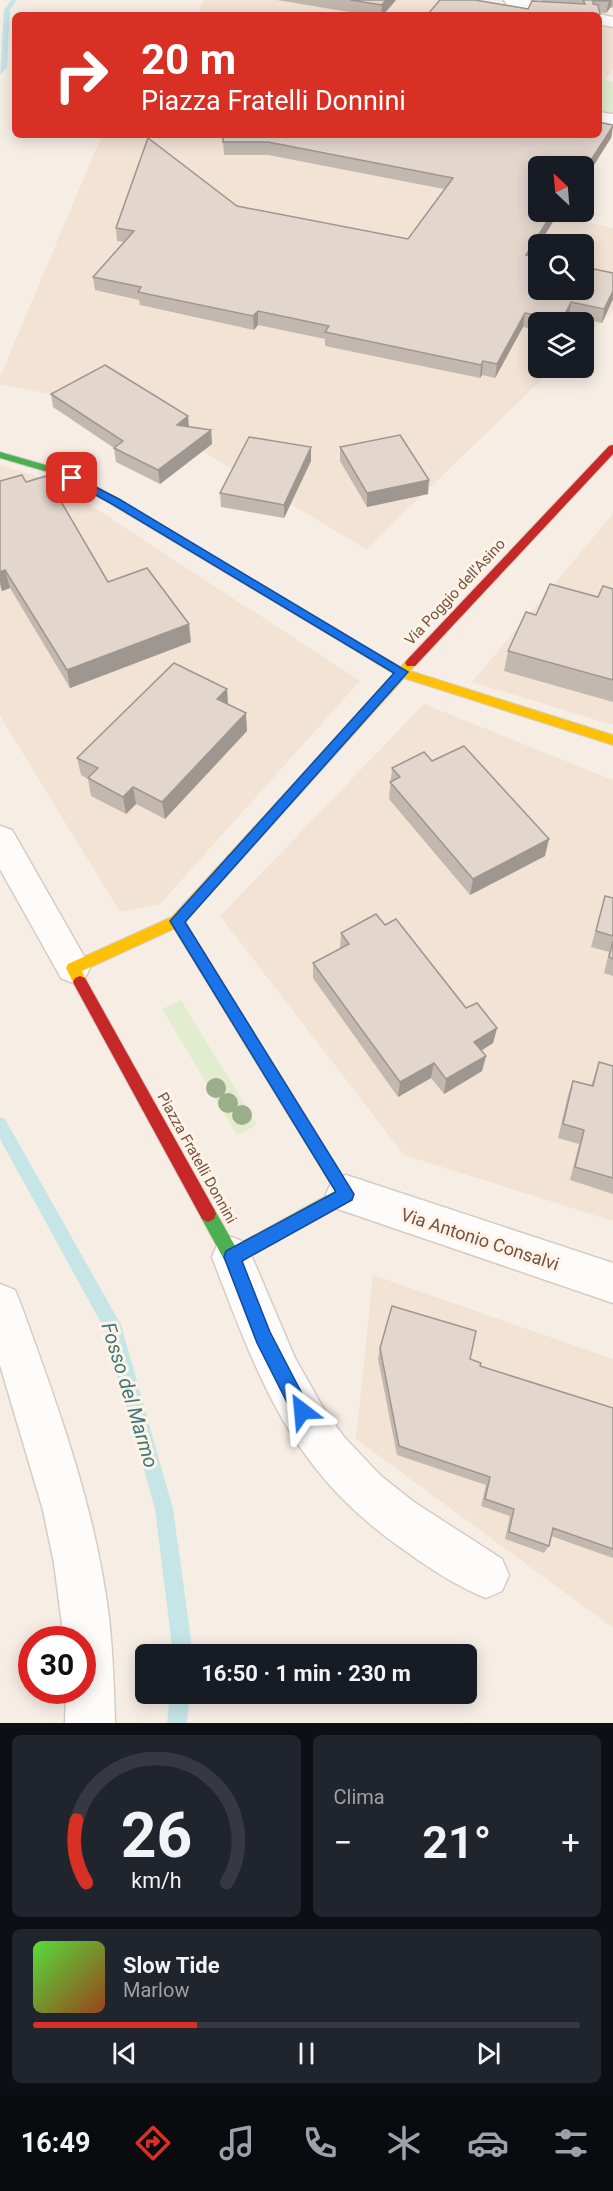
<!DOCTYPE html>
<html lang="it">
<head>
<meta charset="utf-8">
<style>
	body { margin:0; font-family:Roboto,sans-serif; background:#20242c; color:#f1f3f6; height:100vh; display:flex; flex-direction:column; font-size:22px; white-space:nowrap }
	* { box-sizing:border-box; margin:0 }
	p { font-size:20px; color:#9ea1a6 }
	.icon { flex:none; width:33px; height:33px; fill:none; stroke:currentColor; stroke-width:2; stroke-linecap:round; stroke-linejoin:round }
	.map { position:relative; height:1723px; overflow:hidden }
	.drawer { display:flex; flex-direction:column; gap:12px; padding:12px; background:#0d0f14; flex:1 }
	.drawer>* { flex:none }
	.hud { position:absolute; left:12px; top:12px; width:590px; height:126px; border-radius:9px; box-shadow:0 3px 15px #0003; background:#d93025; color:#fff; overflow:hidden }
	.needle { width:39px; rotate:334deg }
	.buttons { position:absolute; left:528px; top:156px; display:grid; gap:12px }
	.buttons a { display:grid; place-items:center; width:66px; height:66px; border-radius:9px; background:#171b24; box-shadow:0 3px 15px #0003; font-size:30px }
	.speed { position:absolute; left:18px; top:1626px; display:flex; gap:12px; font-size:30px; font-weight:700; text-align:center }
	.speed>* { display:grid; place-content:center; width:78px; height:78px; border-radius:50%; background:#171b24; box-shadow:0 3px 15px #0003; line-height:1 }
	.speed .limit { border:9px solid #d22; background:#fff; color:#111 }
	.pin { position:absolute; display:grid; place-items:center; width:51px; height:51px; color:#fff; margin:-26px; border-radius:12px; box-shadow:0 3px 9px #0006 }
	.me { position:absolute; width:66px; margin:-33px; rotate:331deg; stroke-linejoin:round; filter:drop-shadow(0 0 4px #0008) }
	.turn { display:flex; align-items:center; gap:21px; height:126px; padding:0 30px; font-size:27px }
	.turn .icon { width:78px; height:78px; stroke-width:2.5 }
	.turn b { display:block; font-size:42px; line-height:51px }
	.big { font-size:45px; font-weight:700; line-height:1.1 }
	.drawer .tile { flex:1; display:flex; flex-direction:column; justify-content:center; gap:9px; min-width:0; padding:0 21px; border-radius:9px; background:#20242c }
	.drawer .dial { align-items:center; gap:0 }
	.dial svg { height:156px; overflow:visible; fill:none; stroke:#363941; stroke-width:7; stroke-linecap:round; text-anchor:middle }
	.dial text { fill:#f1f3f6; stroke:none }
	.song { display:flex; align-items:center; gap:18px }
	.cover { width:72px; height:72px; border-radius:9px; background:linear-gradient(135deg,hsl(110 70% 55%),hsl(20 70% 35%)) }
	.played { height:6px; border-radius:3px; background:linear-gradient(90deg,#d93025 30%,#363941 30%) }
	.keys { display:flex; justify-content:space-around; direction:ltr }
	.heat { display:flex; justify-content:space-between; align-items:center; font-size:33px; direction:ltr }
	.drawer .tiles { flex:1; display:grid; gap:12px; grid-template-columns:1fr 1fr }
	.tile:last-child { grid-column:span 2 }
	.trip { position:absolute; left:135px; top:1644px; width:342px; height:60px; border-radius:9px; background:#171b24; box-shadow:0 3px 15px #0003; font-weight:700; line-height:60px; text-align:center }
	.tabs { display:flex; height:96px; justify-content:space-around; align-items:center; background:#090b0e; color:#9ea1a6 }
	.tabs .icon { width:42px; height:42px }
	.tabs .selected { color:#d93025 }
	.tabs b { font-size:27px; color:#f1f3f6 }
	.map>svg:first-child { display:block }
	.residential { fill:#f2e3d4; fill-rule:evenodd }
	.green { fill:#e2eccf }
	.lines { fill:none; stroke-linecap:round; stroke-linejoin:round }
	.stream { fill:#c6e5e6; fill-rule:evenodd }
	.street-casing { stroke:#d7cbc3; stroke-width:3 }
	.fast-casing { stroke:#d6cbc2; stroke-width:2 }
	.slow-casing { stroke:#d6cbc2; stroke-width:2 }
	.jam-casing { stroke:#d6cbc2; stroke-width:2 }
	.street { fill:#fefcfb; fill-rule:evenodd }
	.fast { fill:#4caf50; fill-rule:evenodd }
	.slow { fill:#ffc107; fill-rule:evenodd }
	.jam { fill:#c62828; fill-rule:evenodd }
	.tree { fill:#9cae89 }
	.wall { fill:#c2b8b0 }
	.shaded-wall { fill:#9e9690 }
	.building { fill:#e2d6cd; stroke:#9e9690; stroke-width:1.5 }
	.route { fill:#1a73e8; stroke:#114b97; stroke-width:1.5 }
	.labels { text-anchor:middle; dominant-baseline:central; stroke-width:6; stroke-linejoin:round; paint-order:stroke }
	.street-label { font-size:15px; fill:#735346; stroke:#fff3e5 }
	.near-street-label { font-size:18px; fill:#735346; stroke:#fff3e5 }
	.near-water-label { font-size:20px; font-style:italic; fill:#3c7981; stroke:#fff3e5 }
</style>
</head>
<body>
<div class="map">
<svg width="613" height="1723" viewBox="0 0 613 1723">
	<rect width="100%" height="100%" fill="#f6eee5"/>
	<g class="residential">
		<path d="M204 0H460L532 15H197Z"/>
		<path d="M599 26 613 28V68L599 90Z"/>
		<path d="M102 135H208L613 228V311L584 339V322H538V368H554L366 549 139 413 0 384V377ZM538 244H584V290H538Z"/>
		<path d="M0 465 55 482 360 681 160 904 120 912 0 716Z"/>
		<path d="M613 514V725L472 682Z"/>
		<path d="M424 704 613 780V1221L404 1155 220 916Z"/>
		<path d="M373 1275 613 1359V1628L356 1439Z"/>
	</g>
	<g class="green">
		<path d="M599 79 613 82V112L599 110Z"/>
		<path d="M181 1000 257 1125 237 1135 162 1009Z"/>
	</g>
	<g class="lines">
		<g class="stream">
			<path d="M11 0H17L10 10 7 67 0 75 4 10Z"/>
			<path d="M0 1117 5 1119 121 1325 173 1509 193 1654H173L155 1509 104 1328 0 1139Z"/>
			<path d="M170 1694H190L187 1723H167Z"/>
		</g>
		<defs>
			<g id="street">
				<path d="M504 0H528L579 11 582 15C554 15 532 13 506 4Z"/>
				<path d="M598 14 613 17V27L598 24V15H593Z"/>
				<path d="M598 112 613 114V126L598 124Z"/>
				<path d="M0 826 12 830 85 958 90 968 85 978 73 983 61 978 0 869Z"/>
				<path d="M346 1175 613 1263V1303L332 1207 326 1194 332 1181Z"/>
				<path d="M232 1237 246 1243 295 1358 326 1413 345 1438 381 1476 414 1502 502 1559 509 1575 502 1591 486 1598C458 1587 432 1570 407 1552 291 1473 260 1382 212 1257L218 1243Z"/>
				<path d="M0 1284 15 1290 21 1305C58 1406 96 1510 109 1618 113 1653 114 1688 115 1723H65L66 1690H82V1640H64L54 1563 43 1510 0 1365Z"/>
			</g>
			<g id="fast">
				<path d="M0 452 63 470 89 482 368 649 362 653 358 652 81 486 55 474 0 458Z"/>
				<path d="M177 915 182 917 354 1194 352 1199 232 1265 226 1263 202 1219 200 1214 202 1209 208 1206 214 1209 235 1246 335 1191 172 925 170 921 172 917Z"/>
			</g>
			<path id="slow" d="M362 645 401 667 407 660H415L417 663 410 671 613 735V745L404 678 182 925 82 971 87 982 85 986 80 988 75 986 66 968 68 964 172 917 394 674 358 652 356 649 358 646Z"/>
			<g id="jam">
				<path d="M613 445V454L415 666H407L405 663 407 660 609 446Z"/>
				<path d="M80 976 85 978 214 1209 216 1214 214 1219 208 1222 202 1219 75 986 73 982 75 978Z"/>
			</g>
		</defs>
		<use href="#street" class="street-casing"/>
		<use href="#fast" class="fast-casing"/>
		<use href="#slow" class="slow-casing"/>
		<use href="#jam" class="jam-casing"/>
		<use href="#street" class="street"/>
		<use href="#fast" class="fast"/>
		<use href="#slow" class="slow"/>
		<use href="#jam" class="jam"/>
	</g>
	<g class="tree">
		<circle cx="216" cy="1088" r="10"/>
		<circle cx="228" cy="1103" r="10"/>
		<circle cx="242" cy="1115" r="10"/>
	</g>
	<g class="wall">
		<path d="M277 0H396L383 15H367Z"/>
		<path d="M539 0H613V8L611 7 606 13 528 9 546 2Z"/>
		<path d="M613 125 611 138 538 212H559L531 256 613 273V299L602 323 569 316 566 322H538V330L523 327 495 378 482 375 480 378 325 346V339L258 325 254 330 140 305 139 300 95 290 93 277 124 242 117 241 116 228 237 206 408 239 444 189 268 155H224L223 142Z"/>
		<path d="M51 394 188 416 189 427 211 430 212 444 160 484 116 462 114 448 53 407Z"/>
		<path d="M340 447 428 494 367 507 340 461Z"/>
		<path d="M311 461 284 518 221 507 220 493Z"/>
		<path d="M0 481 26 482 108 582 191 642 70 688 10 588 2 591 0 586Z"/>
		<path d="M613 589V702L504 671 508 651 536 615 598 597Z"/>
		<path d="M227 689 228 704 247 731 165 819 136 804 126 814 91 796 88 779 81 775 77 758Z"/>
		<path d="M432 761 545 856 470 895 389 799 392 768Z"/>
		<path d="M605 896 613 898V976L604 973 609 952 591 947Z"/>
		<path d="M385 925 466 1008 497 1028 493 1043 481 1051 486 1056 482 1071 444 1094 431 1078 398 1097 313 978V963L340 949 341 933Z"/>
		<path d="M599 1062 613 1066V1194L570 1180 579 1144 558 1138 568 1095 573 1081 591 1086Z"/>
		<path d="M380 1348 470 1359 480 1366 613 1408V1558L551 1536 549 1546 544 1553 505 1539 510 1516 481 1506 486 1485 397 1455 378 1359Z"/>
	</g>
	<g class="shaded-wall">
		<path d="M386 0H396L383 15H381L382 5Z"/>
		<path d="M609 0H612L611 7 606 13Z"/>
		<path d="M613 126 611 138 584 181V171Z"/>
		<path d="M553 212H559L524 269 526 255Z"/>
		<path d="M613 291V299L602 323 604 309Z"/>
		<path d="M571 302 569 316 566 322H562Z"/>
		<path d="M258 311V325L254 330 253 316Z"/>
		<path d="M525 313 523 327 495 378 497 364Z"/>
		<path d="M483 361 482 375 480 378 481 365Z"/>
		<path d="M188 416 189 430 177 425Z"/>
		<path d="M211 430 212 444 160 484 158 470Z"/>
		<path d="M311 447V461L284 518V505Z"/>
		<path d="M429 480 428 494 367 507V493Z"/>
		<path d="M5 570 10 588 2 591 0 581V572Z"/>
		<path d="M189 624 191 642 70 688 67 670Z"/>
		<path d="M227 689 228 706 217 699Z"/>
		<path d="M246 713 247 731 165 819 162 802Z"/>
		<path d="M133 787 136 804 126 814 123 797Z"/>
		<path d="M549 839 545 856 470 895 473 879Z"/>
		<path d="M497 1028 493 1043 471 1057 474 1042Z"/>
		<path d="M486 1056 482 1071 444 1094 446 1079Z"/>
		<path d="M434 1063 431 1078 398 1097 400 1082Z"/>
	</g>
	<g class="building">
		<path d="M350 0H386L382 5Z"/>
		<path d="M440 0H475L528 9 532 1 585 4 583 0H609L608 1H593V4L598 5 600 14 598 15H427Z"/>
		<path d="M598 122 613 125V126L584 171V166H538V212H553L526 255 538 258V290H584V267L613 273V291L604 309 571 302 562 320 525 313 497 364 483 361 481 365 325 332 329 326 258 311 253 316 138 292 141 287 93 277 134 231 116 228 148 138 237 206 408 239 453 178 268 142H223V135H598Z"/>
		<path d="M105 365 188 416 177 425 211 430 158 470 114 448 123 441 51 394Z"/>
		<path d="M400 435 429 480 367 493 340 447Z"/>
		<path d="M249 437 311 447 284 505 220 493Z"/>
		<path d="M22 475 26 482 46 476 108 582 147 568 189 624 67 670 5 570 0 572V481Z"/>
		<path d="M550 584 598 597 603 586 613 589V680L508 651 526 612 536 615Z"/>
		<path d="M174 663 227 689 217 699 246 713 162 802 133 787 123 797 88 778 98 768 77 758Z"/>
		<path d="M464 746 549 839 473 879 390 782 400 777 392 768 424 752 432 761Z"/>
		<path d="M605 896 613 898V936L596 931Z"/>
		<path d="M376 914 385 925 396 919 466 1008 477 1003 497 1028 474 1042 486 1056 446 1079 434 1063 400 1082 313 963 349 944 341 933Z"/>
		<path d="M613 941V959L609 957Z"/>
		<path d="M599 1062 613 1066V1178L575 1167 584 1130 563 1124 573 1081 593 1086Z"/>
		<path d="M392 1306 476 1331 470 1359 481 1363 480 1366 613 1408V1549L553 1528 549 1546 509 1532 514 1509 485 1499 490 1477 399 1446 380 1348Z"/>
	</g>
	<path class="route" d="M72 475 119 499 408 672 185 922 354 1194 352 1200 242 1261 270 1332 311 1411 308 1418 302 1420 295 1418 257 1343 224 1257 226 1251 336 1192 170 921 394 673 112 504 68 480 66 478Z"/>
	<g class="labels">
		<g class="street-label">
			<text transform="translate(455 592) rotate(-47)">Via Poggio dell'Asino</text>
			<text transform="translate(197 1158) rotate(61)">Piazza Fratelli Donnini</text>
		</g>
		<g class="near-street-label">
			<text transform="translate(480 1239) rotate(18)">Via Antonio Consalvi</text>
		</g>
		<g class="near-water-label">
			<text transform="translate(130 1395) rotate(73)">Fosso del Marmo</text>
		</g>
	</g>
</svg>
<div class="buttons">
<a><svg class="needle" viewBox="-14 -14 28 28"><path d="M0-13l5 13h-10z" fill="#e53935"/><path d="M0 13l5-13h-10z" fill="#9ea1a6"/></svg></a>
<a><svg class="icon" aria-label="search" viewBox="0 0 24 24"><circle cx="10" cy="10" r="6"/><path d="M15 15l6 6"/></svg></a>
<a><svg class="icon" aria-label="layers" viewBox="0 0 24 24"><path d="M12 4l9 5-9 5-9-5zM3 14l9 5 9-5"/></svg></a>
</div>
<div class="speed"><div class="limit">30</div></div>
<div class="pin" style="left:72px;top:478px;background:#d93025"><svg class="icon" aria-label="arrive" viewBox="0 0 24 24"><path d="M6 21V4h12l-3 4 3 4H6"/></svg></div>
<svg class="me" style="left:302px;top:1411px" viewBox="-20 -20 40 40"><path d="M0-17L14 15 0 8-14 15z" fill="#1a73e8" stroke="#fff" stroke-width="4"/></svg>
<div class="trip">16:50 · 1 min · 230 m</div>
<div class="hud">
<div class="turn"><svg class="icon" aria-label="right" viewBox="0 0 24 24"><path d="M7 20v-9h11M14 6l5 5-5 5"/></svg><div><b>20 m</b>Piazza Fratelli Donnini</div></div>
</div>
</div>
<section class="drawer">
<div class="tiles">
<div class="tile dial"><svg viewBox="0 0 100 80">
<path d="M14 69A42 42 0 1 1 86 69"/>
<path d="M14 69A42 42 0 0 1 9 37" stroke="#d93025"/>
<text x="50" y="56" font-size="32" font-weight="700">26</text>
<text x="50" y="72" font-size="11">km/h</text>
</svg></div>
<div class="tile"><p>Clima</p>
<div class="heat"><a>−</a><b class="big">21°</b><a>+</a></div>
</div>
<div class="tile">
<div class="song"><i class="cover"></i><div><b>Slow Tide</b><p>Marlow</p></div></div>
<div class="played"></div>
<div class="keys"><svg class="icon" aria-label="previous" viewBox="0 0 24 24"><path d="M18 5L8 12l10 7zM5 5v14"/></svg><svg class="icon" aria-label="pause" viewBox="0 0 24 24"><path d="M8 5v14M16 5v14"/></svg><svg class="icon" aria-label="next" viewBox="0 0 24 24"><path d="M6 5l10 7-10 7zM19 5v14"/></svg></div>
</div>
</div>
</section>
<nav class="tabs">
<b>16:49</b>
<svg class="icon selected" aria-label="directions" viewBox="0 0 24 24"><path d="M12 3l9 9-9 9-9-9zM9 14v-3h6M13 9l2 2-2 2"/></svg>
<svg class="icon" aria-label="music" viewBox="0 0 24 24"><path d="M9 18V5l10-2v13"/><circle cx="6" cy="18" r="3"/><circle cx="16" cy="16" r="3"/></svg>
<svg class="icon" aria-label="phone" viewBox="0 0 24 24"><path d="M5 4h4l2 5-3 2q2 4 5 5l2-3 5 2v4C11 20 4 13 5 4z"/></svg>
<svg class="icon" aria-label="climate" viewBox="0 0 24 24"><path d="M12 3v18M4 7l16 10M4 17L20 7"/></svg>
<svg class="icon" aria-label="car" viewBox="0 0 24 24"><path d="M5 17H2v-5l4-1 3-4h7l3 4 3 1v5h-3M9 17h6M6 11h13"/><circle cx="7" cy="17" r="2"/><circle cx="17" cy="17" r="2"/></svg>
<svg class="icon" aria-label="filters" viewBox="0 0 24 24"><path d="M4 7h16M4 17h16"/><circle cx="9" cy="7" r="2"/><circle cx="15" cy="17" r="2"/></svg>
</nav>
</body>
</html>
